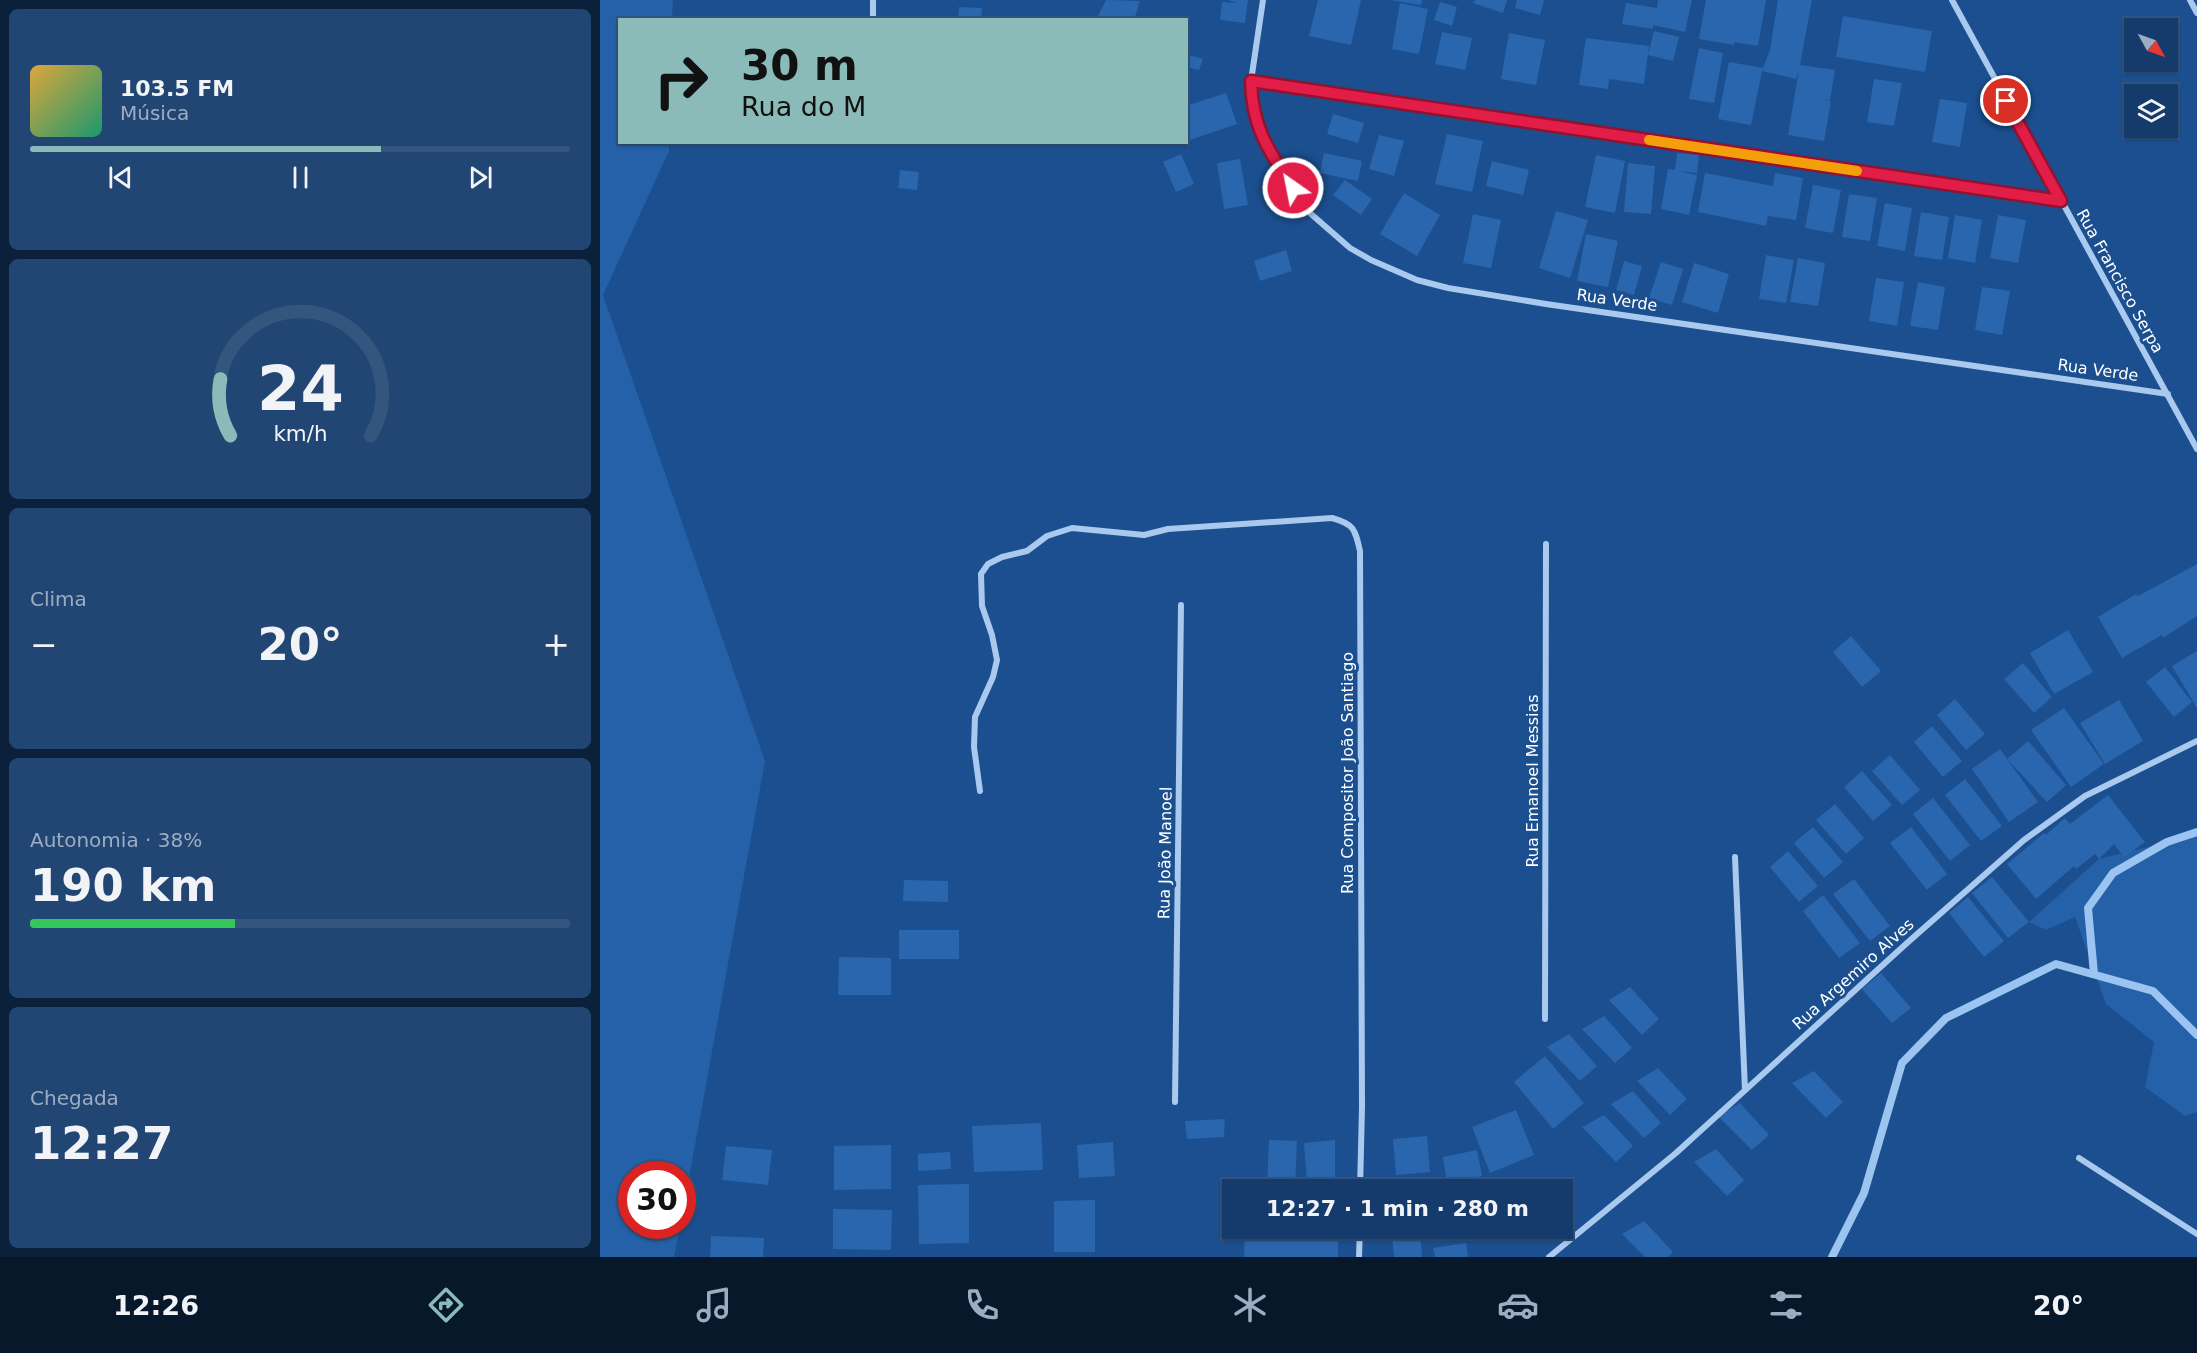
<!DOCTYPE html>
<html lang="pt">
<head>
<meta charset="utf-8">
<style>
	body { margin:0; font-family:"DejaVu Sans",sans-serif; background:#214673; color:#f1f3f6; height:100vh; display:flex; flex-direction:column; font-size:22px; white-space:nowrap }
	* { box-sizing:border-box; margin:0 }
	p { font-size:20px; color:#9dadc1 }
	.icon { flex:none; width:33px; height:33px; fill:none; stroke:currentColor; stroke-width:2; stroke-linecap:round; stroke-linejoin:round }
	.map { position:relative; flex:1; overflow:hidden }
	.drawer { display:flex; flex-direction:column; gap:9px; padding:9px; background:#0b203b; width:600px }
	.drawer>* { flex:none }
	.hud { position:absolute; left:18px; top:18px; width:570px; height:126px; border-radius:0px; box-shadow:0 2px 4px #0004,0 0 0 2px #33557e; background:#8bbbb9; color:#111; overflow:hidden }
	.needle { width:39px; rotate:130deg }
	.buttons { position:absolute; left:1524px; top:18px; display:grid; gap:12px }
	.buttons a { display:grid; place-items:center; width:54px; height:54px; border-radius:0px; background:#143b6b; box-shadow:0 2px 4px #0004,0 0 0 2px #33557e; font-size:30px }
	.speed { position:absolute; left:18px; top:1161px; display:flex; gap:12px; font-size:30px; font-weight:700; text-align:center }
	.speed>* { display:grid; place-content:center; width:78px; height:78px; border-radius:50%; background:#143b6b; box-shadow:0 2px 4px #0004,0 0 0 2px #33557e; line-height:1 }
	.speed .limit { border:9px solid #d22; background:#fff; color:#111 }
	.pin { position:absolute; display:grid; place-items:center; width:51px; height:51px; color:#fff; margin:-26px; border:3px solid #fff; border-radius:50%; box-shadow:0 2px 6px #0007 }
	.me { position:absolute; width:66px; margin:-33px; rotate:327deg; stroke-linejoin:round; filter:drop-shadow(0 0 4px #0008) }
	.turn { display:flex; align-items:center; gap:21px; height:126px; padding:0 24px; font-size:27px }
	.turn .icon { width:78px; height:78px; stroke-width:2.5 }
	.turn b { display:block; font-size:42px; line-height:51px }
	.big { font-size:45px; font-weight:600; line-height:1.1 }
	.drawer .card { flex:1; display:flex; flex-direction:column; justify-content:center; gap:9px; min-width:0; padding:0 21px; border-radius:9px; background:#214673 }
	.drawer .dial { align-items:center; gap:0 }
	.dial svg { height:156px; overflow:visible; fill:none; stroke:#33557e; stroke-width:7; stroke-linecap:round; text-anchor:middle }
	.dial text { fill:#f1f3f6; stroke:none }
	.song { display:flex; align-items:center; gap:18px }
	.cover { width:72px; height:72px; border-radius:9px; background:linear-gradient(135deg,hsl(40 70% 55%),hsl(160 70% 35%)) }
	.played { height:6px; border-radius:3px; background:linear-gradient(90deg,#8bbbb9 65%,#33557e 65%) }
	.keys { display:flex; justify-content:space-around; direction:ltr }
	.heat { display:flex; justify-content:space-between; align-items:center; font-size:33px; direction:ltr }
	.charge { height:9px; border-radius:4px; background:linear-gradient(90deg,#34c759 38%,#33557e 0) }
	.trip { position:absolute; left:622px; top:1179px; width:351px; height:60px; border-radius:0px; background:#143b6b; box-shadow:0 2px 4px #0004,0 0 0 2px #33557e; font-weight:600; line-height:60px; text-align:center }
	.dock { display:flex; height:96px; justify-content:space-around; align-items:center; background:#08182b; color:#9dadc1 }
	.dock .icon { width:42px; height:42px }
	.dock .on { color:#8bbbb9 }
	.dock b { font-size:27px; color:#f1f3f6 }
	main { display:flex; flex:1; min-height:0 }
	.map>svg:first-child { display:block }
	.green { fill:#2461a8 }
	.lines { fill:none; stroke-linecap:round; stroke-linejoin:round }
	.stream { stroke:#9cc4f0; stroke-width:8 }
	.building { fill:#2a66ad }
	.street { stroke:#a9c9ee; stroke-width:6 }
	.route-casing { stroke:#92132f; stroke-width:15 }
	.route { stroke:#e11d48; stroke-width:10 }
	.slow { stroke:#f59e0b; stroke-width:10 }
	.labels { text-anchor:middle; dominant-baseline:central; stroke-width:6; stroke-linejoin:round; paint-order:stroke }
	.street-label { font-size:16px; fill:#fff; stroke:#1b4f8f }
</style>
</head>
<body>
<main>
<section class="drawer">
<div class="card">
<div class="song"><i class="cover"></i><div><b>103.5 FM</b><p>Música</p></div></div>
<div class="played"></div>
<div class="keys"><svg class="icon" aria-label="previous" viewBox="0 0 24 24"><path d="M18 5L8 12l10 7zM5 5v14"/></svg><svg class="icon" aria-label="pause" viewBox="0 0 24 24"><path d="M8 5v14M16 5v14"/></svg><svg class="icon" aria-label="next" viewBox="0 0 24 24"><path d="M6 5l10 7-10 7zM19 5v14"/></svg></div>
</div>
<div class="card dial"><svg viewBox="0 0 100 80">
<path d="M14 69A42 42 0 1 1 86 69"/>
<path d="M14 69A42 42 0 0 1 9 40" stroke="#8bbbb9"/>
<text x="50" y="56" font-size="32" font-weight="700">24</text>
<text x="50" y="72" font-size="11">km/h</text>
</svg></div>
<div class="card"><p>Clima</p>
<div class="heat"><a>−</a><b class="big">20°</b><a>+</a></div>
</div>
<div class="card"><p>Autonomia · 38%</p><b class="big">190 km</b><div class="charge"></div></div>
<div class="card"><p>Chegada</p><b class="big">12:27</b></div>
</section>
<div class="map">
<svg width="1597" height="1257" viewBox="0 0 1597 1257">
	<rect width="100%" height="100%" fill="#1b4f8f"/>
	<g class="green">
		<path d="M0 0H73L72 19 20 20V142L69 143V151L3 295 165 761 83 1211 82 1174H32V1226H80L74 1257H0Z"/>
		<path d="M1597 835V1112L1585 1116 1545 1087 1554 1042 1506 1004 1475 917 1446 930 1429 922 1499 859Z"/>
	</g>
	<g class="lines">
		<g class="stream">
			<path d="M1494 974 1488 908 1513 873 1567 842 1597 832"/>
			<path d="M1232 1257 1264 1193 1302 1063 1346 1018 1456 964 1553 991 1597 1035"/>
		</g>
	</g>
	<g class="building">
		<path d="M506 0 540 1 534 20H496Z"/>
		<path d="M628 0H648L645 23 620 20 622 2 637 3Z"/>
		<path d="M718 0H761L751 45 709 36Z"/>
		<path d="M791 0H822L821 5Z"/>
		<path d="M875 0H907L903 13 873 3Z"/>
		<path d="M917 0H944L940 15 915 8Z"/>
		<path d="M1058 0H1092L1085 32 1053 25V29L1022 24 1026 3 1057 8Z"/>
		<path d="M1106 0H1166L1158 46 1134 42V45L1099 39Z"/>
		<path d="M1178 0H1212L1200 65 1235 70 1230 100 1221 99 1231 101 1224 141 1188 135 1199 69 1196 79 1162 71 1151 125 1118 119 1129 62 1163 68 1170 50Z"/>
		<path d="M840 2 857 7 852 26 834 20Z"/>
		<path d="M800 3 828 9 819 54 792 49Z"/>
		<path d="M359 7 382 8 381 20H358Z"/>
		<path d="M1243 16 1332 31 1325 72 1236 57Z"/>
		<path d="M1054 31 1079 37 1073 61 1048 55Z"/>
		<path d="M842 32 872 38 865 70 835 64Z"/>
		<path d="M909 33 945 40 936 85 901 79Z"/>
		<path d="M986 38 1049 46 1044 84 1009 79 1008 89 979 85Z"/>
		<path d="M1099 48 1123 53 1114 103 1089 99Z"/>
		<path d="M586 54 603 59 599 70 586 67Z"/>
		<path d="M1274 79 1302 83 1294 126 1267 122Z"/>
		<path d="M626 93 637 124 587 141 586 106Z"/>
		<path d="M1340 99 1367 103 1360 147 1332 142Z"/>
		<path d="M733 114 764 123 758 143 727 134Z"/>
		<path d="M847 134 883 141 872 192 835 184Z"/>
		<path d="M779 135 804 141 794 176 769 169Z"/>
		<path d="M724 153 762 161 758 181 720 173Z"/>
		<path d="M1077 153 1099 155 1097 173 1078 171 1097 175 1089 215 1061 209 1068 169 1075 170Z"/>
		<path d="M581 154 594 184 576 192 563 162Z"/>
		<path d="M996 155 1025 161 1015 213 985 207Z"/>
		<path d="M640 159 648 205 624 209 617 163Z"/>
		<path d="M892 161 929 170 923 195 886 186Z"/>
		<path d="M1028 163 1055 166 1051 214 1024 212Z"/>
		<path d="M300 170 319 172 317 190 298 188Z"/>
		<path d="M1105 173 1173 186 1175 173 1203 178 1196 220 1168 216 1166 226 1098 212Z"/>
		<path d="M745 180 772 199 761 215 733 195Z"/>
		<path d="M1213 185 1241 190 1233 233 1205 228Z"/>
		<path d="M804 193 840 215 817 256 780 234Z"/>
		<path d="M1249 194 1277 198 1270 241 1242 237Z"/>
		<path d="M1285 203 1312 208 1305 251 1277 246Z"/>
		<path d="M956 211 988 220 970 278 939 268Z"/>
		<path d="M1321 212 1349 217 1342 260 1314 256Z"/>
		<path d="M873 214 901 220 891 268 863 263Z"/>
		<path d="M1355 215 1382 220 1375 263 1348 258Z"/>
		<path d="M1398 215 1426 220 1418 263 1390 258Z"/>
		<path d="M986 234 1018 241 1008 287 977 281Z"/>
		<path d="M686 250 692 271 660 281 654 261Z"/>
		<path d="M1166 255 1194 260 1186 303 1159 299Z"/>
		<path d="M1198 258 1225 263 1218 306 1190 302Z"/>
		<path d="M1024 261 1042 266 1034 295 1016 290Z"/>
		<path d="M1061 262 1083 269 1072 305 1049 298Z"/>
		<path d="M1094 263 1129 274 1118 313 1082 302Z"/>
		<path d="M1276 278 1304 282 1297 326 1269 321Z"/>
		<path d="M1318 282 1345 287 1338 330 1310 326Z"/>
		<path d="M1382 287 1410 291 1402 335 1375 330Z"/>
		<path d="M1597 564V616L1563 638 1562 635 1522 658 1498 617 1536 594 1538 596Z"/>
		<path d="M1468 630 1493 672 1454 694 1430 653Z"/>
		<path d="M1251 636 1281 671 1262 687 1233 652Z"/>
		<path d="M1597 651V708L1572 666Z"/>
		<path d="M1423 663 1452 697 1434 713 1404 679Z"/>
		<path d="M1565 667 1592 702 1574 717 1546 682Z"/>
		<path d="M1355 699 1385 734 1366 750 1337 715Z"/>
		<path d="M1519 700 1543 741 1505 764 1480 723Z"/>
		<path d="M1464 708 1504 764 1471 787 1431 730Z"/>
		<path d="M1332 726 1362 761 1343 777 1314 742Z"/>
		<path d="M1428 741 1466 785 1447 802 1407 759 1438 802 1409 822 1372 769 1400 749 1407 759Z"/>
		<path d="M1290 755 1320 790 1302 805 1272 771Z"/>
		<path d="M1262 771 1292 805 1273 821 1244 787Z"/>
		<path d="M1365 779 1402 826 1381 841 1345 795Z"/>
		<path d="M1508 795 1545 842 1524 857 1514 844 1499 859 1495 854 1476 869 1474 866 1436 899 1407 864 1444 833 1446 835 1465 818 1470 824Z"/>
		<path d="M1333 798 1370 845 1350 861 1313 814Z"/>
		<path d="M1235 804 1264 838 1246 854 1216 820Z"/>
		<path d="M1213 827 1243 862 1224 878 1194 843Z"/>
		<path d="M1311 827 1347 874 1327 890 1290 843Z"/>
		<path d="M1188 851 1218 886 1199 902 1170 867Z"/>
		<path d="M1392 877 1429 922 1408 938 1372 893Z"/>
		<path d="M1254 879 1290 926 1270 941 1233 894Z"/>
		<path d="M304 880 348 881V902L303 901Z"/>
		<path d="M1223 895 1260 943 1239 958 1203 911Z"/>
		<path d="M1368 897 1404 941 1384 957 1349 913Z"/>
		<rect x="299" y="930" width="60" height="29"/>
		<path d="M239 957 291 958V995H238Z"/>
		<path d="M1281 973 1311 1008 1292 1023 1262 989Z"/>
		<path d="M1030 987 1059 1019 1042 1035 1009 1000Z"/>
		<path d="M1004 1016 1032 1048 1015 1063 982 1029Z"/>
		<path d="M969 1034 997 1066 980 1081 947 1047Z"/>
		<path d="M945 1056 984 1103 953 1129 914 1082Z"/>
		<path d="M1058 1068 1087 1099 1070 1115 1037 1081Z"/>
		<path d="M1214 1071 1243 1102 1226 1118 1192 1083Z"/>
		<path d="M1033 1091 1061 1123 1044 1138 1011 1104Z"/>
		<path d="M1140 1103 1169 1135 1152 1150 1118 1116Z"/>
		<path d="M916 1110 934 1155 890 1173 872 1127Z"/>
		<path d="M1004 1115 1033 1146 1016 1162 982 1127Z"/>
		<path d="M625 1119 624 1137 587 1139 585 1121Z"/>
		<path d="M441 1123 443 1170 374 1172 372 1126Z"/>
		<path d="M827 1136 830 1172 796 1175 793 1139Z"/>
		<path d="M669 1140 697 1141 695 1186 667 1184Z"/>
		<path d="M735 1140V1179L707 1181 704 1143Z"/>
		<path d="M513 1142 515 1176 479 1178 477 1145Z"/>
		<path d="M291 1145V1189L234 1190V1146Z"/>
		<path d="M126 1146 172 1150 168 1185 122 1180Z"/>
		<path d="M1116 1149 1144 1180 1127 1196 1094 1162Z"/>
		<path d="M877 1150 882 1176 847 1183 843 1157Z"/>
		<path d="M350 1152 351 1169 318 1171V1154Z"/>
		<path d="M369 1184V1243L319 1244 318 1185Z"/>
		<path d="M934 1184 936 1190H922V1189Z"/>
		<path d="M495 1200V1252H454V1201Z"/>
		<path d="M233 1209 292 1210 291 1250 233 1249Z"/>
		<path d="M1044 1221 1073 1252 1068 1257H1045L1022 1234Z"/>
		<path d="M645 1228H738V1257H644Z"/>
		<path d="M820 1232 822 1257H794L792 1235Z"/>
		<path d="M111 1236 164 1238 163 1257H110Z"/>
		<path d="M866 1243 868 1257H835L833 1248Z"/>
	</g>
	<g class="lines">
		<g class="street">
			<path d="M663 0 651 81 652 104 666 146 711 214 750 248 771 260 817 280 848 288 946 304 1568 394"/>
			<path d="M1352 0 1597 449"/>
			<path d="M1590 0 1597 13"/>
			<path d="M273 20V0"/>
			<path d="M651 81 1461 201"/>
			<path d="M380 791 374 747 375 717 393 677 397 660 392 635 382 606 381 574 388 564 402 557 427 551 447 536 472 528 544 535 568 529 732 518C754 524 755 529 760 551L762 1107 760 1190"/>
			<path d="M1135 857 1145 1090"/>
			<path d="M945 1019 946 544"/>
			<path d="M575 1102 581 605"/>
			<path d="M1479 1158 1597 1234"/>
			<path d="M759 1257 760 1228"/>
			<path d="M949 1257 1076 1153 1307 943 1424 840 1485 796 1597 741"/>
		</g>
	</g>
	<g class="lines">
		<defs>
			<path id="route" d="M693 188C669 151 652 128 651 81L1461 201 1406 101"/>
		</defs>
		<use href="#route" class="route-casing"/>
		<use href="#route" class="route"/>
		<path class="slow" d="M1049 140 1257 171"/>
	</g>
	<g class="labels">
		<g class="street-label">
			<text transform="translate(1520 281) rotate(61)">Rua Francisco Serpa</text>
			<text transform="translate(1017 300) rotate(8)">Rua Verde</text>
			<text transform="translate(1498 370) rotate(8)">Rua Verde</text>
			<text transform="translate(747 773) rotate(-90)">Rua Compositor João Santiago</text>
			<text transform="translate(932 781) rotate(-90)">Rua Emanoel Messias</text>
			<text transform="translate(565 853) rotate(-89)">Rua João Manoel</text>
			<text transform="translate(1253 974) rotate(-42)">Rua Argemiro Alves</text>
		</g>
	</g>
</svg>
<div class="buttons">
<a><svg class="needle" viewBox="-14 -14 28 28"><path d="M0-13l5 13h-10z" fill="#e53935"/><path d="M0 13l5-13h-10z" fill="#9dadc1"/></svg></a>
<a><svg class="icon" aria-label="layers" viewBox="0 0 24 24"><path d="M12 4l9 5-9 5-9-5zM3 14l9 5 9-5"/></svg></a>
</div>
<div class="speed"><div class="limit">30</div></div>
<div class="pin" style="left:1406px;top:101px;background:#d93025"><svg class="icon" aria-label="arrive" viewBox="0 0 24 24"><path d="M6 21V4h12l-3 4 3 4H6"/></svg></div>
<svg class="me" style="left:693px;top:188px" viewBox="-20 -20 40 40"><circle r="17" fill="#e11d48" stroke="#fff" stroke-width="3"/><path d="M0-11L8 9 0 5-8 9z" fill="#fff"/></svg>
<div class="trip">12:27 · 1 min · 280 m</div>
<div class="hud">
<div class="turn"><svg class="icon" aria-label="right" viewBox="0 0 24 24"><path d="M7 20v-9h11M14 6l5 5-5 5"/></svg><div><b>30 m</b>Rua do M</div></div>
</div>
</div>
</main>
<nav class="dock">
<b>12:26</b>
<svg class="icon on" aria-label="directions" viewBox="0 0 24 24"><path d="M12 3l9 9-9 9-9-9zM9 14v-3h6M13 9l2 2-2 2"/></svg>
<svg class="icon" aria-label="music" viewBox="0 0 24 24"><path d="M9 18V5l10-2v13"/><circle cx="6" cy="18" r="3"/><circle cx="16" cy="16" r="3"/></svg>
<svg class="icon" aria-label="phone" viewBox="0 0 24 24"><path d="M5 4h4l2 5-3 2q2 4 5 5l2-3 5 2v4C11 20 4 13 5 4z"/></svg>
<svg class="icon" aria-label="climate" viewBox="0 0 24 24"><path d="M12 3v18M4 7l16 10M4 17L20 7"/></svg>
<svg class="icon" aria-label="car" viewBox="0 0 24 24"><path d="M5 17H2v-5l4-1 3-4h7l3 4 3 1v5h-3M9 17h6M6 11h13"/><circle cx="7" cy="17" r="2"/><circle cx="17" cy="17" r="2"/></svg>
<svg class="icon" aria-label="filters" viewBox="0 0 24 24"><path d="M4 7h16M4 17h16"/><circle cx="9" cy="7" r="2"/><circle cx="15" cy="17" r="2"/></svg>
<b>20°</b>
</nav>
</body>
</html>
